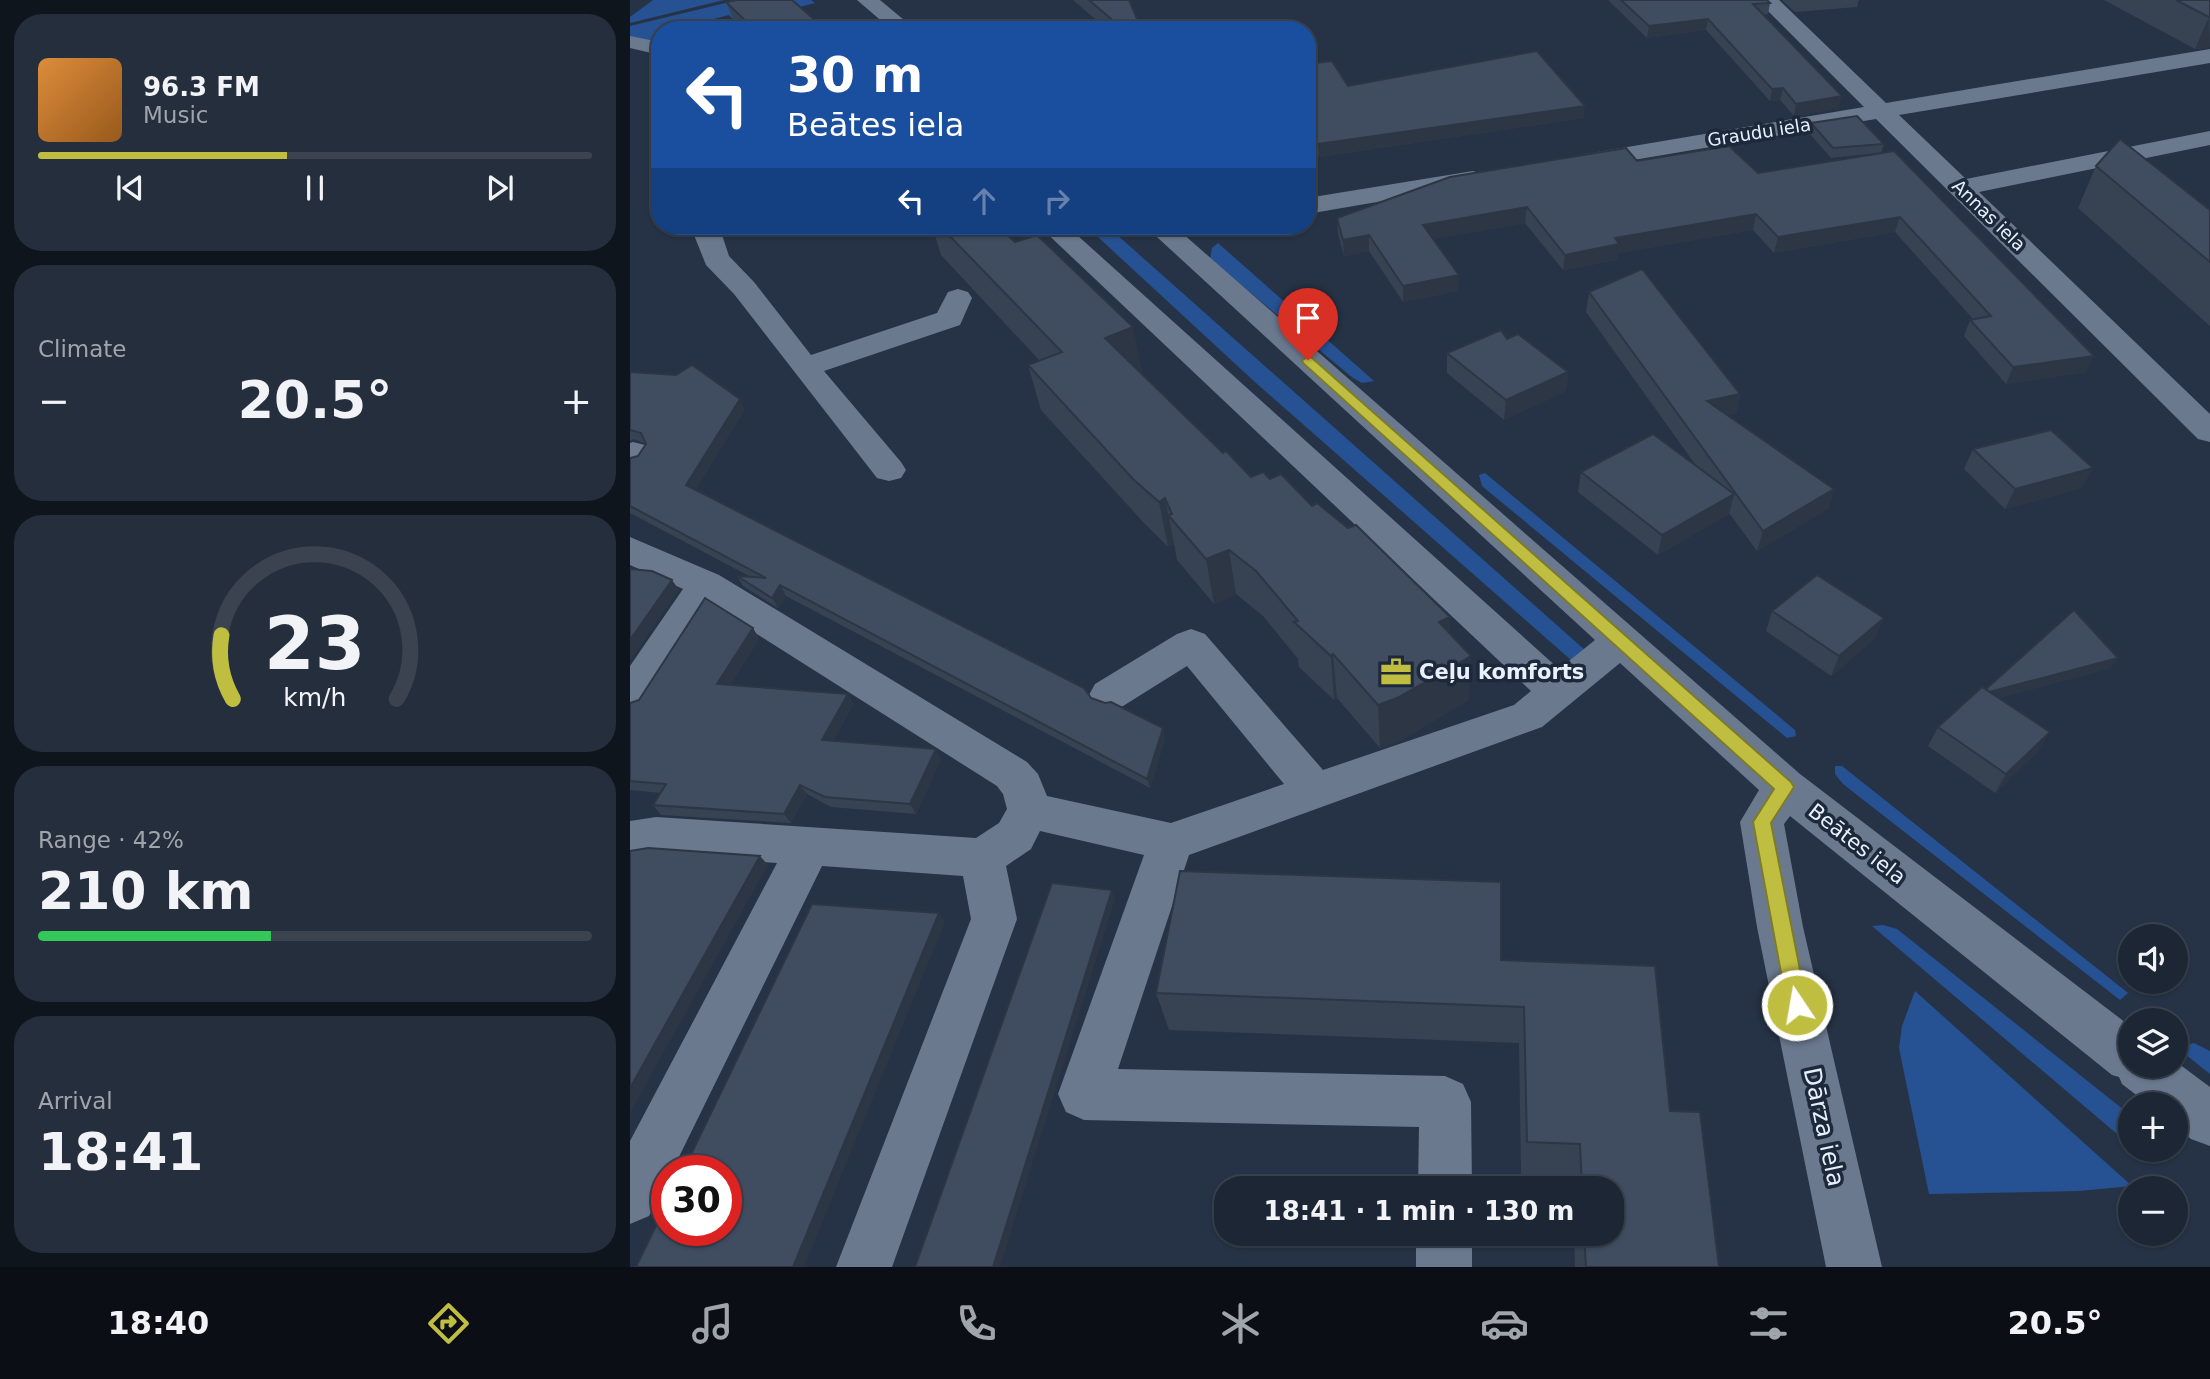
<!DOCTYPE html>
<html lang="en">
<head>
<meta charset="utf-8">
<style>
	body { margin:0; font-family:"DejaVu Sans",sans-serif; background:#252e3c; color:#f1f3f6; height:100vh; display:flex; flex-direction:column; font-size:26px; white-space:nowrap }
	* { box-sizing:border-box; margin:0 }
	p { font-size:23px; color:#a0a5ac }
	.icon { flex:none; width:38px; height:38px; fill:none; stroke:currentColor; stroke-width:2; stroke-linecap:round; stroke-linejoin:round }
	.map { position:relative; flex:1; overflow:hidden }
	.panel { display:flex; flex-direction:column; gap:14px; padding:14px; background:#0f151d; width:630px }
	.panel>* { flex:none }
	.guide { position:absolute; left:21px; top:21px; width:665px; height:214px; border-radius:28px; box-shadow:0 2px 5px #0004,0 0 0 2px #3a434f; background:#1a4fa0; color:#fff; overflow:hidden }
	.buttons { position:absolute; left:1488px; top:924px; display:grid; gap:14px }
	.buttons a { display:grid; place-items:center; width:70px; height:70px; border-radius:50%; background:#1c2634; box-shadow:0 2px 5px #0004,0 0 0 2px #3a434f; font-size:35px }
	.speed { position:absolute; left:21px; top:1155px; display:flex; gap:14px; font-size:35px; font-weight:700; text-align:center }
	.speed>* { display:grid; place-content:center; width:91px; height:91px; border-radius:50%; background:#1c2634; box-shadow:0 2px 5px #0004,0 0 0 2px #3a434f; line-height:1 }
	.speed .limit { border:10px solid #d22; background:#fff; color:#111 }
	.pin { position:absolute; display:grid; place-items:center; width:60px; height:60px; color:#fff; margin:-72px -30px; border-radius:50% 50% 50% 0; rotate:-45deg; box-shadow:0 0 7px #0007 }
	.pin .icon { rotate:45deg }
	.me { position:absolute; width:77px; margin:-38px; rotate:348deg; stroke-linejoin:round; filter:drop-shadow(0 0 5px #0008) }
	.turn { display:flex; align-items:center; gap:24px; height:147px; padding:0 21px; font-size:32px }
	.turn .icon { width:91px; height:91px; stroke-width:2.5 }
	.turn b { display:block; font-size:49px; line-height:60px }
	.lanes { display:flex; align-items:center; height:66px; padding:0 21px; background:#0003; justify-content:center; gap:35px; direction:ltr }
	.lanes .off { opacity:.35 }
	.big { font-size:52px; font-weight:700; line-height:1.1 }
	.panel .widget { flex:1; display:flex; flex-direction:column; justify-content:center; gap:10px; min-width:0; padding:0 24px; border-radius:28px; background:#252e3c }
	.panel .dial { align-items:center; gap:0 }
	.dial svg { height:182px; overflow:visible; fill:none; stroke:#3a434f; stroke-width:7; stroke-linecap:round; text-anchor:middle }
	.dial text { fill:#f1f3f6; stroke:none }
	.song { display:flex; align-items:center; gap:21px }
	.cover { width:84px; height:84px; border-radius:10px; background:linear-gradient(135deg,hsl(30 70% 55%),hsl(30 70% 35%)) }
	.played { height:7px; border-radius:4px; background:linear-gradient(90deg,#c0be41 45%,#3a434f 45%) }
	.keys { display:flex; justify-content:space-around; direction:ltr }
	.heat { display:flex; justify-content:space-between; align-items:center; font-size:38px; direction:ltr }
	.charge { height:10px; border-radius:5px; background:linear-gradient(90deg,#34c759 42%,#3a434f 0) }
	.trip { position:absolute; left:584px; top:1176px; width:410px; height:70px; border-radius:28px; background:#1c2634; box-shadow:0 2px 5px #0004,0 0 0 2px #3a434f; font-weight:700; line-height:70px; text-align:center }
	.dock { display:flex; height:112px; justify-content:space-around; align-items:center; background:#0b0f15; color:#a0a5ac }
	.dock .icon { width:49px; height:49px }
	.dock .on { color:#c0be41 }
	.dock b { font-size:32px; color:#f1f3f6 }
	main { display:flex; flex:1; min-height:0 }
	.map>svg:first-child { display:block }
	.green { fill:#265293 }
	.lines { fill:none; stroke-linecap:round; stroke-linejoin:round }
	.minor { fill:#6b798f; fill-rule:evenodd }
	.wall { fill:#374253 }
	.shaded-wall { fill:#2d3644 }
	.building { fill:#404d61; stroke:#2d3644; stroke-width:2 }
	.route { fill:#c0be41; stroke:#7d7c2a; stroke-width:2 }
	.labels { text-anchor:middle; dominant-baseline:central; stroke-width:7; stroke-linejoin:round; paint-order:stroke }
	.far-street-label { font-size:18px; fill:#e8f0fc; stroke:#1d293b }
	.poi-label { font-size:21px; font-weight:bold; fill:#e8f0fc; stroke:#1d293b; text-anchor:start }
	.street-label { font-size:21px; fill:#e8f0fc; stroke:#1d293b }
	.near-street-label { font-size:24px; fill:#e8f0fc; stroke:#1d293b }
</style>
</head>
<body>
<main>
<section class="panel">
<div class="widget">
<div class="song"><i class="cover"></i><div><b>96.3 FM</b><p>Music</p></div></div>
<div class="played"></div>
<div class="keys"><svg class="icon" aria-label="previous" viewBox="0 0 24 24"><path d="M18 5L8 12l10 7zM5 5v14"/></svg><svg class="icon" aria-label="pause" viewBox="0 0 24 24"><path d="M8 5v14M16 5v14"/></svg><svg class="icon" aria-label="next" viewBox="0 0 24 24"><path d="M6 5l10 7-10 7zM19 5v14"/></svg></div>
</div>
<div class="widget"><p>Climate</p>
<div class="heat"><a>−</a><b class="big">20.5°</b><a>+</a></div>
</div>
<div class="widget dial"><svg viewBox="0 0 100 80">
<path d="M14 69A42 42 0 1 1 86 69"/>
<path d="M14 69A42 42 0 0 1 9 41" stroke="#c0be41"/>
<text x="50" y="56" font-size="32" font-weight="700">23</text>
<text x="50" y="72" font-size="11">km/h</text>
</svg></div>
<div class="widget"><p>Range · 42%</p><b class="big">210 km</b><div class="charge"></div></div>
<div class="widget"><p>Arrival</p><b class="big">18:41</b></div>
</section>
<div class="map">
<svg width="1580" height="1267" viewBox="0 0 1580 1267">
	<rect width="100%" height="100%" fill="#263346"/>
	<g class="green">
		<path d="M23 0H94L0 23V17Z"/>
		<path d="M108 0H181L185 3 107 23 99 15 41 30H30V44L0 38V26Z"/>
		<path d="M456 226H477L956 651 949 667 626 383Z"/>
		<path d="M588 243 744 381 732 383 723 378 580 259 582 248Z"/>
		<path d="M855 473 1165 730 1166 736 1157 738 852 486 849 475Z"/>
		<path d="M1205 766H1212L1498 993 1490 1000 1213 784 1205 774Z"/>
		<path d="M1253 925 1267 929 1499 1114 1500 1145 1242 926Z"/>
		<path d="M1285 991 1502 1186 1448 1191 1299 1194 1269 1048 1272 1026Z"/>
		<path d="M1564 1043 1580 1051V1074L1555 1054 1557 1045Z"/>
	</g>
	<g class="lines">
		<g class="minor">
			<path d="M227 0H250L286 30H262Z"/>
			<path d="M1127 0H1149L1256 103 1580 49V63L1269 115 1336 179 1580 131V145L1349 192 1580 414V442L1568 439 1246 119 950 169 941 167 938 162 941 157 950 155 1234 107Z"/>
			<path d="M0 36 30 42V55L0 48Z"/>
			<path d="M843 171 852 174 856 179 852 184 677 214V198Z"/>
			<path d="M71 226H97L92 235 99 256 124 282 181 355 307 313 318 292 328 289 338 292 342 298 330 325 194 371 271 462 276 470 271 478 259 481 247 478 104 294 76 265 64 235Z"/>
			<path d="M409 226H437L929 669 965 640 515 226H544L1170 774 1500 1026V1066H1545V1061L1580 1087V1146L1561 1139 1545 1126V1104H1518L1492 1084 1489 1077 1482 1075 1160 816 1154 824 1173 927 1252 1267H1196L1127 927 1110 822 1129 790 990 663 912 727 559 855 488 1069 815 1076 833 1084 841 1102 842 1188H788L789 1127 454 1120 436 1112 428 1094 514 855 410 831 401 849 376 866 387 919 262 1267H206L341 919 333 876 192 866 42 1171H37V1181L19 1216 0 1224V1141L147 863 26 855 0 859V821L26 817 346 838 369 823 377 809 373 794 367 786 81 605 14 709 0 714V666L53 589 0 565V537L89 575 397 762 408 774 417 796 541 823 654 784 557 666 493 706 479 711 465 706 459 695 465 684 547 634 561 629 575 634 693 770 884 705 901 691Z"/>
			<path d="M3 442 15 445 20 453 12 465 0 468V443Z"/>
			<rect x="786" y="1234" width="56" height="33"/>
		</g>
	</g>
	<g class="wall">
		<path d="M443 0H499L512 30H478Z"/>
		<path d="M978 0H1137L1140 3 1138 14 1133 15 1209 108 1164 116 1150 100 1140 101 1076 30 1017 38Z"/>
		<path d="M1152 0H1229L1227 7 1165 12Z"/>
		<path d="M1474 0H1580V47L1565 49Z"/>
		<path d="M96 2 196 30H108Z"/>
		<path d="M677 64 718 86 954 118 689 157 677 139Z"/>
		<path d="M1181 123 1254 144 1251 153 1456 372 1376 384 1334 336 1340 320 1343 319 1265 232 1144 253 1123 230 988 253 987 260 933 270 895 223 803 239 828 291 773 302 739 251 714 256 708 234 707 218 1007 161 1128 173 1249 153 1201 158 1179 133Z"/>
		<path d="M1466 166 1580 210V326L1448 208Z"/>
		<path d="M302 226H368L512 371 509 372 593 453 621 477 640 479 682 506 820 617 819 633 839 700 768 742 750 748 707 698 704 700 669 667 668 659 633 616 606 594 584 604 547 560 544 544 538 547 514 523 411 410 398 365 410 361 311 255Z"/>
		<path d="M959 292 1110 394 1106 414 1098 415 1204 489 1198 509 1127 551 1099 513V514L1028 555 948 492 951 472 1067 467 956 312Z"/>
		<path d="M877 339 938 372 936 391 874 420 817 373V353Z"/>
		<path d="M0 372 115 409 65 490 535 738 520 788 156 596 148 608 113 586 107 576 121 577 0 513V458L8 456 16 444 4 439 0 441Z"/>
		<path d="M1343 449 1452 488 1375 509 1334 469Z"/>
		<path d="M1142 611 1245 638 1201 676 1136 631Z"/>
		<path d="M123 628 129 639 100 685 218 694 223 704 203 741 311 759 286 814 201 807 177 794 161 823 31 815 23 805 31 793 0 790V703L9 700Z"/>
		<path d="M1481 668 1368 698 1408 751 1365 793 1298 746 1308 727 1356 689Z"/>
		<path d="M871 960 1040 1111 1089 1267H945L944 1234H982V1188H942L941 1176 891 1174 889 1043 539 1030 526 993Z"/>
	</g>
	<g class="shaded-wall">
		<path d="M1579 17 1580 47 1565 49Z"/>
		<path d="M1078 19 1076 30 1017 38 1019 26Z"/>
		<path d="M1153 88 1150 100 1140 101 1142 89Z"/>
		<path d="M1212 96 1209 108 1164 116 1166 104Z"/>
		<path d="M955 106 954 118 689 157 688 144Z"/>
		<path d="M897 207 895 223 793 241V225Z"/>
		<path d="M1126 214 1123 230 988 253 987 260 933 270 935 255 985 238Z"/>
		<path d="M1270 217 1265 232 1144 253 1148 237Z"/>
		<path d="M739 235V251L714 256 713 240Z"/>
		<path d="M829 275 828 291 773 302V286Z"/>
		<path d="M503 327 512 371 485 382 475 338Z"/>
		<path d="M1464 356 1456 372 1376 384 1383 367Z"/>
		<path d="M938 372 936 391 874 420 876 400Z"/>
		<path d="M1110 394 1106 414 1073 421 1077 401Z"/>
		<path d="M110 399 115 409 62 495 56 485Z"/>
		<path d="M1463 468 1452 488 1375 509 1385 489Z"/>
		<path d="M1204 489 1198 509 1127 551 1133 531Z"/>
		<path d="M1104 494 1099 514 1028 555 1032 535Z"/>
		<path d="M535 498 544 544 538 547 529 502Z"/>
		<path d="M599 550 606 594 584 604 576 559Z"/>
		<path d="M42 580 49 590 0 661V640Z"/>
		<path d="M150 585 156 596 148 608 142 598Z"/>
		<path d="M820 617 819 661 809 622Z"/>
		<path d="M1254 618 1245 638 1201 676 1209 656Z"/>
		<path d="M123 628 129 639 94 694 87 684Z"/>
		<path d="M703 654 707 698 704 700 701 656Z"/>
		<path d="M841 656 839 700 768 742 750 748 748 705Z"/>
		<path d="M1488 658 1481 668 1345 704 1350 694Z"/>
		<path d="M218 694 223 704 198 750 192 740Z"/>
		<path d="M533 728 535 738 520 788 517 779Z"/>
		<path d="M1420 732 1408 751 1365 793 1376 774Z"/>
		<path d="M306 749 311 759 286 814 280 804Z"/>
		<path d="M170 785 177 794 161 823 154 814Z"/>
		<path d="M130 856 138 865 0 1113V1088Z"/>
		<path d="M482 890 485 899 370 1267H363Z"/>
		<path d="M309 913 315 922 174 1267H163Z"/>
	</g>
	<g class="building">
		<path d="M107 0H162L196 30H125L96 2Z"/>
		<path d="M459 0H499L512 30H485L492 28Z"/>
		<path d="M991 0H1137L1140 3 1123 4 1212 96 1166 104 1153 88 1142 89 1078 19 1019 26Z"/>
		<path d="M1546 0H1580V17H1579Z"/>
		<path d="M907 51 955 106 688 144 677 128V64L702 61 718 86Z"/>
		<path d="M1227 116 1254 144 1203 148 1181 123Z"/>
		<path d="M1490 139 1580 210V262L1466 166Z"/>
		<path d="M1099 146 1128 173 1264 151 1464 356 1383 367 1340 320 1361 316 1270 217 1148 237 1126 214 985 238 989 244 935 255 897 207 793 225 829 275 773 286 739 235 713 240 707 218 820 177 996 148 1007 161Z"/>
		<path d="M310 226H368L385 242 407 235 503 327 475 338 593 453 596 451 621 477 633 472 640 479 651 474 682 506 687 503 718 528 726 525 820 617 809 622 841 656 767 698 748 705 703 654 701 656 664 622 668 621 626 571 599 550 576 559 538 515 542 514 535 498 529 502 503 479 398 365 432 352Z"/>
		<path d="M1012 269 1110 394 1077 401 1204 489 1133 531 959 292Z"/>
		<path d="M871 330 877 339 888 334 938 372 876 400 817 353Z"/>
		<path d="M62 365 110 399 56 485 454 688 461 698 475 703 481 702 533 728 517 779 150 585 142 598 107 576 136 578 0 506V458L8 456 16 444 11 433 0 430V372L46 375Z"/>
		<path d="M1421 430 1463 468 1385 489 1343 449Z"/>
		<path d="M1023 434 1104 494 1032 535 951 472Z"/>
		<path d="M0 569 22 571 42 580 0 640Z"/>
		<path d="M1187 575 1254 618 1209 656 1142 611Z"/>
		<path d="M75 598 123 628 87 684 218 694 192 740 306 749 280 804 195 797 170 785 154 814 23 805 36 784 0 781V703L9 700Z"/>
		<path d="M1444 610 1488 658 1359 692 1356 689Z"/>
		<path d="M1352 687 1420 732 1376 774 1308 727Z"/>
		<path d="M18 848 130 856 0 1088V851Z"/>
		<path d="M550 871 871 882V960L1025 966 1040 1111 1070 1112 1089 1267H956L954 1234H982V1188H952L950 1144 897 1142 894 1007 526 993Z"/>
		<path d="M422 883 482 890 363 1267H285Z"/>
		<path d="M182 904 309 913 163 1267H6L37 1203V1230H96V1171H53Z"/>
	</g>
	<path class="route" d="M678 357 682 358 1161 782 1164 787 1141 823 1177 1005 1174 1012 1167 1015 1160 1012 1157 1005 1123 822 1144 789 673 363 672 360Z"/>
	<defs>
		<symbol id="office-bare" viewBox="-9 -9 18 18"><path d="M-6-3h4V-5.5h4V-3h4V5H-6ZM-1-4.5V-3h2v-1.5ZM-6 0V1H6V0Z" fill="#c0be41" stroke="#1d293b" stroke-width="2.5" paint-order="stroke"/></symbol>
	</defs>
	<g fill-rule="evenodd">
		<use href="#office-bare" x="744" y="650" width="44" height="44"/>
	</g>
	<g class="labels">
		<g class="far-street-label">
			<text transform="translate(1129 132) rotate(-9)">Graudu iela</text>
			<text transform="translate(1359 215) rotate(44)">Annas iela</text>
		</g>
		<g class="poi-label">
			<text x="789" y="672">Ceļu komforts</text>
		</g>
		<g class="street-label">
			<text transform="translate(1227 844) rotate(38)">Beātes iela</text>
		</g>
		<g class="near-street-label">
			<text transform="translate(1194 1127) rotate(78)">Dārza iela</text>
		</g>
	</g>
</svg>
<div class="buttons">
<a><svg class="icon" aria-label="sound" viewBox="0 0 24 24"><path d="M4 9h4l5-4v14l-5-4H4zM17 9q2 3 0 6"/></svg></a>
<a><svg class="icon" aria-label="layers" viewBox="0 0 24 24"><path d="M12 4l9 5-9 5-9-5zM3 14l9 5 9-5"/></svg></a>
<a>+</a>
<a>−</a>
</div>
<div class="speed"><div class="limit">30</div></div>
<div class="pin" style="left:678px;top:360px;background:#d93025"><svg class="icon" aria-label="arrive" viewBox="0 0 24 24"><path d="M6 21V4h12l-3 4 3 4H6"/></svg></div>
<svg class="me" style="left:1167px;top:1005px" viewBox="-20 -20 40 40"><circle r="17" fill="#c0be41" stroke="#fff" stroke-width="3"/><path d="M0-11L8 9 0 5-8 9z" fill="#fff"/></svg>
<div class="trip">18:41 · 1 min · 130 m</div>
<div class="guide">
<div class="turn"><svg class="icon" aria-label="left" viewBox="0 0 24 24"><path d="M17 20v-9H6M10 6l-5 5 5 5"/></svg><div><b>30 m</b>Beātes iela</div></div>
<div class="lanes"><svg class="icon" aria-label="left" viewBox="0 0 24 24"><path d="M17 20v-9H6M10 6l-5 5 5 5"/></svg><svg class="icon off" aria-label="ahead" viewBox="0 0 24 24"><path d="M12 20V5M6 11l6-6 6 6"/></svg><svg class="icon off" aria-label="right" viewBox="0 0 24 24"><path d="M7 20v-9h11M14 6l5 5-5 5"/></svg></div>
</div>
</div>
</main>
<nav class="dock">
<b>18:40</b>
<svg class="icon on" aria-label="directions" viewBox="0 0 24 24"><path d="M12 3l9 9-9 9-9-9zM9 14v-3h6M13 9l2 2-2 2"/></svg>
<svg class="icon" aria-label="music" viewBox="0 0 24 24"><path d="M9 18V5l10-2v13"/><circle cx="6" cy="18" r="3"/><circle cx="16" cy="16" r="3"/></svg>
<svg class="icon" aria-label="phone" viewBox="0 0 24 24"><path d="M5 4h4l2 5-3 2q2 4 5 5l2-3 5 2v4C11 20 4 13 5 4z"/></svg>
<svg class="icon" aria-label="climate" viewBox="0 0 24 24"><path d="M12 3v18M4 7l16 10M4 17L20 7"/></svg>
<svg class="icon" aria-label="car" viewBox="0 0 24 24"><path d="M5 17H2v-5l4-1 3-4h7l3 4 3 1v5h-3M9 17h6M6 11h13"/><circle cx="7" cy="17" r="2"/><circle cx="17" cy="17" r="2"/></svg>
<svg class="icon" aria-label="filters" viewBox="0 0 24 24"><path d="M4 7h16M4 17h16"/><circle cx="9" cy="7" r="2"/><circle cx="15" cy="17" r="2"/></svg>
<b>20.5°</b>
</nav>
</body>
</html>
